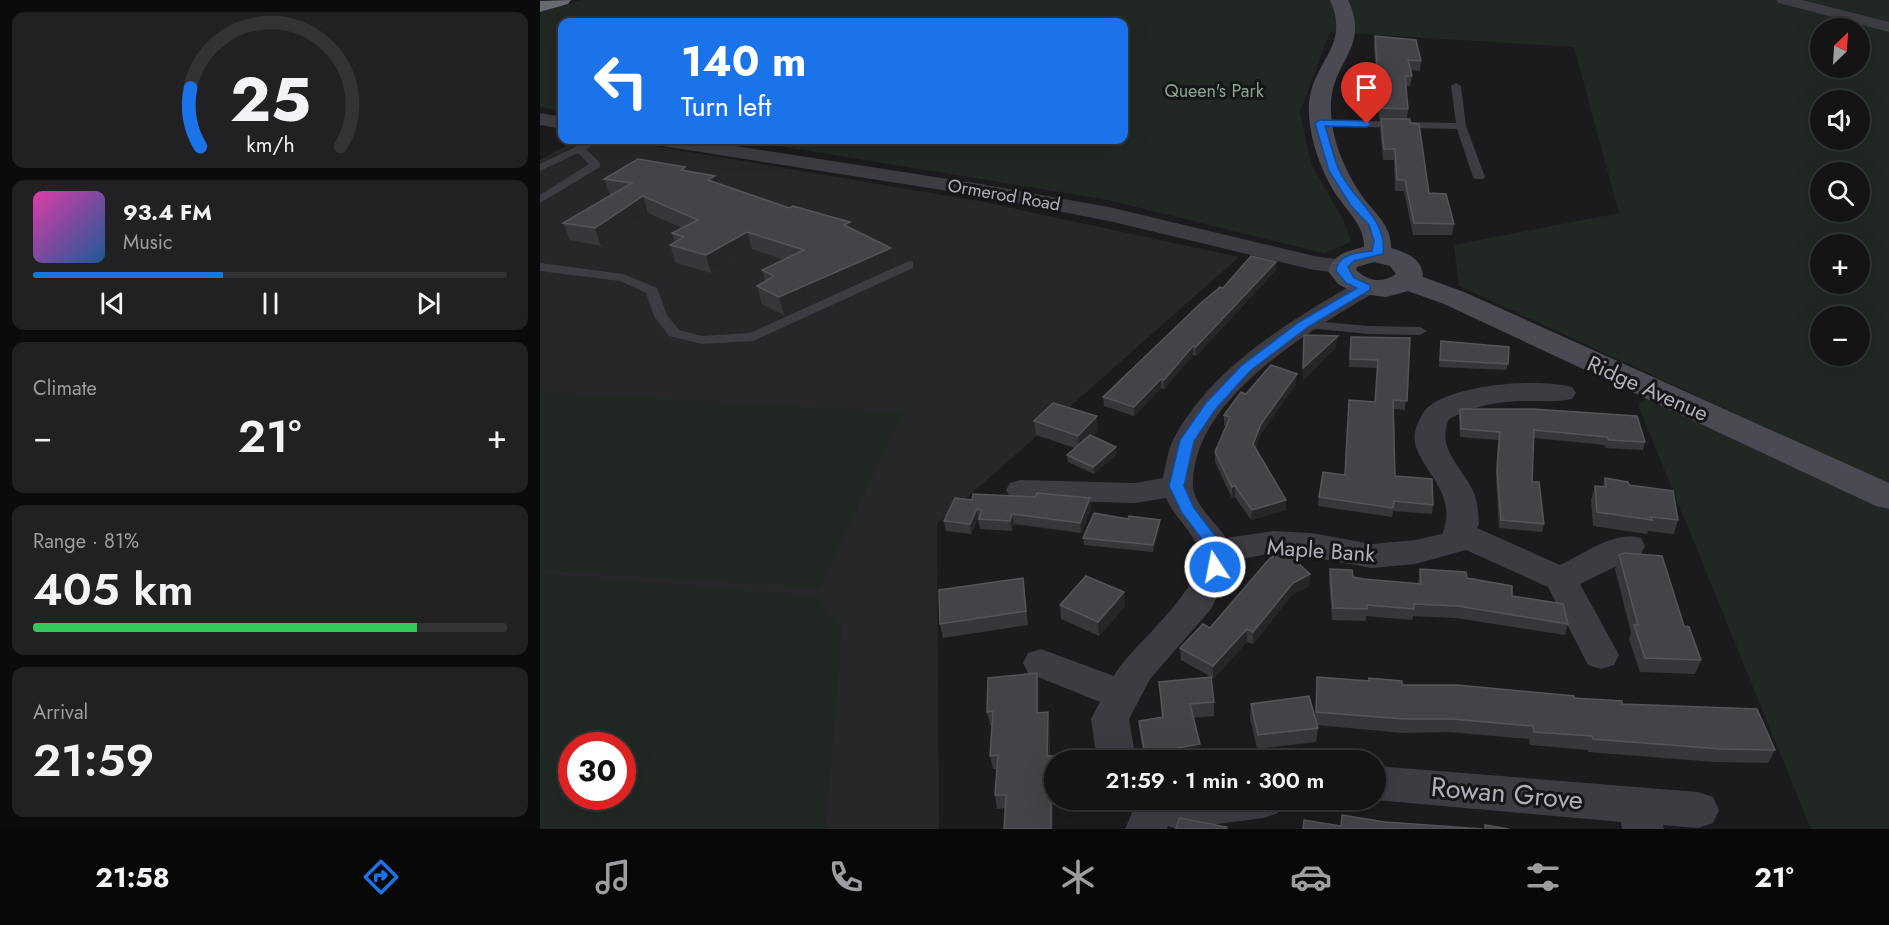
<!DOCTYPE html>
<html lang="en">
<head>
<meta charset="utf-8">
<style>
	body { margin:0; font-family:Jost,sans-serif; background:#212123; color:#f1f3f6; height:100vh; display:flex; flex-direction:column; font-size:22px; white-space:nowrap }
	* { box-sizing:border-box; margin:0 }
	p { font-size:20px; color:#9d9ea1 }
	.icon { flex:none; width:33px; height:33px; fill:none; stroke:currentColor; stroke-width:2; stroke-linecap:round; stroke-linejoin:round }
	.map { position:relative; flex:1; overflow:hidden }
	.panel { display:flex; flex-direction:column; gap:12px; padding:12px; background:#0b0b0c; width:540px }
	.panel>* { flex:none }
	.top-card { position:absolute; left:18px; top:18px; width:570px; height:126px; border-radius:12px; box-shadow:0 6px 24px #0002,0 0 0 2px #333335; background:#1a73e8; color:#fff; overflow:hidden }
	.needle { width:39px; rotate:25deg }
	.fabs { position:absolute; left:1270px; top:18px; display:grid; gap:12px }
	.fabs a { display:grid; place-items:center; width:60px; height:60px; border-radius:50%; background:#141416; box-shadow:0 6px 24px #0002,0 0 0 2px #333335; font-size:30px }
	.speed { position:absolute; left:18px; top:732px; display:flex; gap:12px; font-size:30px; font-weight:700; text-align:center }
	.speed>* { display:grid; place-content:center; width:78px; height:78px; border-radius:50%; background:#141416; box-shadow:0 6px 24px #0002,0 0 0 2px #333335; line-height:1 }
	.speed .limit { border:9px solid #d22; background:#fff; color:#111 }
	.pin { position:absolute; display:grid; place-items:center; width:51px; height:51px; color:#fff; margin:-62px -26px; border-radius:50% 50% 50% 0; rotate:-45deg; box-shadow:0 0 6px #0007 }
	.pin .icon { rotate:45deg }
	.me { position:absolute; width:66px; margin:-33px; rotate:349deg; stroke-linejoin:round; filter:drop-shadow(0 0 4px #0008) }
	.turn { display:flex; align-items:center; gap:21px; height:126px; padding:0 24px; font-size:27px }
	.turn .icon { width:78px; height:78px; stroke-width:2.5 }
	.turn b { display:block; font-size:42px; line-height:51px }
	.big { font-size:45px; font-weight:600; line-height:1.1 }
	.panel .tile { flex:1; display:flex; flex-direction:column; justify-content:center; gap:9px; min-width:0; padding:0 21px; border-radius:12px; background:#212123 }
	.panel .dial { align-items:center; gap:0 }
	.dial svg { height:156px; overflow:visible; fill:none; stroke:#333335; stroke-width:7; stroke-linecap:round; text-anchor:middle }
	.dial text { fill:#f1f3f6; stroke:none }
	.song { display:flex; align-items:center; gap:18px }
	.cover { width:72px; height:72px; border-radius:9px; background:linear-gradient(135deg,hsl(320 70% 55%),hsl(210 70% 35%)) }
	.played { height:6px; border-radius:3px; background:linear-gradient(90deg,#1a73e8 40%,#333335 40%) }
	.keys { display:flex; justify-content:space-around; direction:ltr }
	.heat { display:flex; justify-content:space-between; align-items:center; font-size:33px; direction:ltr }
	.charge { height:9px; border-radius:4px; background:linear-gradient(90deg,#34c759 81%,#333335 0) }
	.trip { position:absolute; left:504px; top:750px; width:342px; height:60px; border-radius:30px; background:#141416; box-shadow:0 6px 24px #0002,0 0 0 2px #333335; font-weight:600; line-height:60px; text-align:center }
	.tabs { display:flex; height:96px; justify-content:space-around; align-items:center; background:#080809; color:#9d9ea1 }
	.tabs .icon { width:42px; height:42px }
	.tabs .current { color:#1a73e8 }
	.tabs b { font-size:27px; color:#f1f3f6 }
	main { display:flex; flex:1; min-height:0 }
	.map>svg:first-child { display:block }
	.built { fill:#27272a; fill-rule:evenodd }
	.green { fill:#212823; fill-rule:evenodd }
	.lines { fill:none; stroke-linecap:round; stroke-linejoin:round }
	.lane { fill:#3c3c42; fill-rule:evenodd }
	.street { fill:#3c3c42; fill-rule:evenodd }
	.secondary { fill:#4a4b52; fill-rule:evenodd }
	.highway { fill:#686a72; fill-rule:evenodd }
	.wall { fill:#37373b }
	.shaded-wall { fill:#262629 }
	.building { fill:#444448; stroke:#54555a; stroke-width:1.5 }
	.route { fill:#1a73e8; stroke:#114b97; stroke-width:1.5 }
	.labels { text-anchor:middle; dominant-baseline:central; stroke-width:6; stroke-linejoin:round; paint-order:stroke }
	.far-park-label { font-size:18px; fill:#87a58c; stroke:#161618 }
	.far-street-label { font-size:18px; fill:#aeb1bb; stroke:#161618 }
	.street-label { font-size:22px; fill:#aeb1bb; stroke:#161618 }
	.near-street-label { font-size:27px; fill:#aeb1bb; stroke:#161618 }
</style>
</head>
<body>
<main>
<section class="panel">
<div class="tile dial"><svg viewBox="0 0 100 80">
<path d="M14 69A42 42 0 1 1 86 69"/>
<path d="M14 69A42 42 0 0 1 9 39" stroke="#1a73e8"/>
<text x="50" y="56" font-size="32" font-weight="700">25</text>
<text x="50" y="72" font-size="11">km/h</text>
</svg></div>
<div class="tile">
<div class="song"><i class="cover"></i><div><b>93.4 FM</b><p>Music</p></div></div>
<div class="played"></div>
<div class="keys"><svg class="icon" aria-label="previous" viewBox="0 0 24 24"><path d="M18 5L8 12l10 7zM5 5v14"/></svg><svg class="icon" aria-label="pause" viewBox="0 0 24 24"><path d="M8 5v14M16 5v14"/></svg><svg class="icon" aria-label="next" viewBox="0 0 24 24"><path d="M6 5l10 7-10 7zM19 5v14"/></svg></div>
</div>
<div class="tile"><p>Climate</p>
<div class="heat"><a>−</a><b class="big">21°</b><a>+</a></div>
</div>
<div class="tile"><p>Range · 81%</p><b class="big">405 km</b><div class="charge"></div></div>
<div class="tile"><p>Arrival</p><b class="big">21:59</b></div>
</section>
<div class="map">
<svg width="1349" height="829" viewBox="0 0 1349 829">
	<rect width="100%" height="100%" fill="#1b1b1d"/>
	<path class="built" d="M36 140H80L444 202 699 257 397 524 399 829H0V160ZM32 746H82V796H32Z"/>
	<g class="green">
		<path d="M41 0H1349V484L919 286 914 245 1079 213 1034 47 790 32 760 112 771 164 804 221 811 242 784 253 563 199 202 140H584V22H22V111L0 107V13ZM1281 28H1320V68H1281ZM1281 100H1320V140H1281ZM1281 172H1320V212H1281ZM1281 244H1320V284H1281ZM1281 316H1320V356H1281Z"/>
		<path d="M0 392 364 412 279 588 0 570Z"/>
		<path d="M1118 392 1349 497V829H1271L1098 405Z"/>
		<path d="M0 573 276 596 302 628 286 829H0ZM32 746H82V796H32Z"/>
	</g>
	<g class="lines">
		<g class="lane">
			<path d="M916 83 921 86 926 126 945 177 943 179H935L933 177 917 129 780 126 775 123 780 120 916 123 911 86Z"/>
			<path d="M50 140H62L46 149 60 163V167L0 203V195L49 164 38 153 0 171V164Z"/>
			<path d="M369 261 373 262V268L213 341 162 344 129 336 114 316 106 293 80 281 0 271V263L83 274 117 288 127 315 139 330 162 336 210 333Z"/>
			<path d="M763 320 828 326 880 327 887 331 880 335 828 334 758 327 756 324Z"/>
		</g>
		<g class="street">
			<path d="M1236 0H1262L1349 22V32L1239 3Z"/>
			<path d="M0 113 22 117V129L0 125Z"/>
			<path d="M112 140H157L440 184 569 207 774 256 810 261 814 266 810 271 802 273 774 270 569 221 440 196 122 146 115 144Z"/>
			<path d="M826 280 835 282 838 287 835 292C770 331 653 398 653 484 653 505 676 522 686 538L733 531 771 533 832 544 875 540 902 534C922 489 869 464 875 432 876 425 883 411 888 407 917 384 997 378 1032 387L1036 393 1032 399C1018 402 1004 401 990 401 961 401 935 405 909 419 896 449 921 465 933 491 938 500 938 514 939 524L937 528 1020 565C1043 554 1075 530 1101 538L1105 546 1101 554 1040 584 1079 655 1074 665 1061 669 1048 665 1008 587 926 550 875 564 832 568 771 557 733 553 691 561 692 567 671 609 610 679 589 719 596 760H557L551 719 560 702 488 673 483 663 488 653 501 649 574 676C594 641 672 587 656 544 650 529 633 515 626 498L595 503 481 500 470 497 466 490 470 483 481 480 595 483 623 478C626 465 628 449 634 438 673 366 750 321 817 282Z"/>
			<path d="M836 766 1158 792 1173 797 1179 810 1173 823 1158 828 1123 825 1124 829H1082L1081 822 836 800H833Z"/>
			<path d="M584 800H744L738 813 724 818 638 829 628 826 627 829H585L592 813Z"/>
		</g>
		<path class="secondary" d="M790 0H808C832 50 788 61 791 112 792 140 804 167 818 190 830 210 852 223 851 248 866 252 883 259 883 277L924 292 1349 483V509L1336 506 904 304 868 291 846 297 815 293 798 284 788 271C794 254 807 251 824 247V244C823 223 804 208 793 190 780 167 771 142 769 116 765 63 813 51 790 0ZM834 262 850 266 856 274C842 284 828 281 816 270L817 267Z"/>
		<path class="highway" d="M31 0 28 4 0 12V1Z"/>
	</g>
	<g class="wall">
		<path d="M835 36 881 61 880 71 870 70 872 76 870 86H866L868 109 867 119 870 123 889 193 914 224 912 235H873L864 191H855L854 160H843L840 130 841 119H839L834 46Z"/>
		<path d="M145 167 146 171 177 183 249 208 310 222 311 229 351 248 354 265 244 315 222 304 217 286 225 281 222 270 244 260 212 249 171 273 136 263 130 245 135 243 132 233 142 228 108 213 61 246 30 240 23 223 70 195 64 179Z"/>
		<path d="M736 262V270L656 356 653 355 624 389 621 388 594 416 564 406 563 397 683 288Z"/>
		<path d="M870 338 865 410 854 409 855 476 893 505 892 514 853 511 852 517 778 506 779 497 804 475 835 402 837 368 809 367 810 345Z"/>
		<path d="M901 341 968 364 966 370 899 367Z"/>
		<path d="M756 384 720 435 716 448 746 510 711 520 695 497 692 498 675 462V452L686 426 684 425V415L706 394Z"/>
		<path d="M920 409 1105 442 1103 450 1066 448 1065 445 994 438 992 482 1004 524 1002 532 959 528 956 477 958 440 920 437 919 417Z"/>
		<path d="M494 421 558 430 552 436 577 454 554 474 528 462 527 455 535 448 496 435Z"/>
		<path d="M1065 478 1089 485 1138 520 1134 534 1108 531 1107 534 1053 526 1051 500 1055 486 1062 487Z"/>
		<path d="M550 498 551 509 541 533 474 524 472 531 440 529 438 519 431 534 406 531 404 521 432 500Z"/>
		<path d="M588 519 620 520V526L613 552 544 545 543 538Z"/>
		<path d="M1079 555 1161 660 1155 674 1100 672 1089 639 1091 633 1075 569Z"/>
		<path d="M790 569 813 577 824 579 878 584 880 569 927 578 972 596 1028 624 1025 635 916 618 873 616 872 620 826 616V621L792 620 789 581Z"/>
		<path d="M770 574 769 586 752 595 713 644 707 642 673 679 671 678 674 702V716L653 718 660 758 647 760H605L600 735 599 721 622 717 619 682 671 677 641 660 640 648 670 628Z"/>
		<path d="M483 578 488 625 403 638 400 624Z"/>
		<path d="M584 592 585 606 559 636 521 619 520 605Z"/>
		<path d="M497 673 499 686V713L510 726V756H521V760H514V800H522V805H513V829H464L465 808 457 809 455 795 457 769H453L450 756 452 725H450L447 712Z"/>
		<path d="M777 677 862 685 1034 698 1082 704 1235 750 1228 763 1175 762 1048 752V750L990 745 989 739 909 732 862 733 777 725 778 728 776 742 717 749 710 718 711 704 775 720Z"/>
	</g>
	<g class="shaded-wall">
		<path d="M175 176 180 192 168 180Z"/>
		<path d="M103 196 108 213 61 246 55 228Z"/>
		<path d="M310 222 313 240 304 225Z"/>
		<path d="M207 232 212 249 171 273 166 255Z"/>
		<path d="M351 248 354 265 244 315 239 297Z"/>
		<path d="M736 262V270L656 356V347Z"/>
		<path d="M798 336 796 348 763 381V368Z"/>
		<path d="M653 346V355L624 389V380Z"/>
		<path d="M757 374 756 384 720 435 713 455V444L721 424Z"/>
		<path d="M621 379V388L594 416V407Z"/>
		<path d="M557 416 558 430 539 449 538 436Z"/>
		<path d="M576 447 577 454 554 474 553 467Z"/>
		<path d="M695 486V497L692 498V487Z"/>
		<path d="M550 498 551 509 541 533 540 523Z"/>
		<path d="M746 500V510L711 520 712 510Z"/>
		<path d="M437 509 438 519 431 534 430 524Z"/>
		<path d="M472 514 474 524 472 531 470 521Z"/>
		<path d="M620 520V526L613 552V545Z"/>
		<path d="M770 574 769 586 752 595 713 644V632L753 583Z"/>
		<path d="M584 592 585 606 559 636 558 622Z"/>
		<path d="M707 629V642L673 679V666Z"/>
		<path d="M497 673 499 686V727L497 713Z"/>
		<path d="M508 712 510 726 509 770 507 756Z"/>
		<path d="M660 744V758L647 760H606L605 754Z"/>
		<path d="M511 792 513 805V829H511Z"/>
	</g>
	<g class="building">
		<path d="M835 36 876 40 881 61 868 60 872 76H865L868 109 840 108Z"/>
		<path d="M841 119H870V123L879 124 889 193 906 194 914 224 874 223 865 180H857L855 149H844Z"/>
		<path d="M98 159 145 167 141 170 175 176 168 180 249 208 253 206 310 222 304 225 351 248 239 297 217 286 234 276 222 270 264 250 207 232 166 255 130 245 144 237 132 233 158 220 103 196 55 228 23 223 92 183 64 179Z"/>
		<path d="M711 256 736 262 656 347 653 346 624 380 621 379 594 407 563 397 661 303 680 287 683 288Z"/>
		<path d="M764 335 798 336 763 368Z"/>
		<path d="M811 337 870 338 867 401 853 400 855 476 892 479 893 505 854 501 853 508 779 497 783 472 805 475 809 400 835 402 838 360 810 359Z"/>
		<path d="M901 341 969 347 968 364 900 360Z"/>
		<path d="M731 365 757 374 721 424 713 444 746 500 712 510 695 486 692 487 675 452 690 417 684 415 701 392 706 394Z"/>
		<path d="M513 403 557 416 538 436 494 421Z"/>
		<path d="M920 409H993L1097 416 1105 442 1069 440 1067 437 994 430 992 482H999L1004 524 961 520 957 469 960 432 921 429Z"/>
		<path d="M550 435 576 447 553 467 527 455Z"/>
		<path d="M1065 478 1088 482 1089 485 1133 491 1138 520 1111 517 1112 520 1057 512 1055 486 1066 487Z"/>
		<path d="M497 493 550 498 540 523 472 514 470 521 439 519 442 510 437 509 430 524 404 521 415 498 432 500 433 494 495 497Z"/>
		<path d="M554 513 588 519 589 516 620 520 613 545 543 538Z"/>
		<path d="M744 550 770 574 753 583 713 632 707 629 673 666 640 648 663 624 670 628 730 558Z"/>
		<path d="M1084 553 1122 556 1144 626 1149 627 1161 660 1105 658 1094 625H1098L1079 555Z"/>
		<path d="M790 569 812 570 813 577 824 579 881 584 880 569 926 572 927 578 972 586V596L1023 604 1028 624 918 606 874 604V609L827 605V609L793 608Z"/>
		<path d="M546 576 584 592 558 622 520 605Z"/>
		<path d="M483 578 486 611 400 624 399 590Z"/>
		<path d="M497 673V713L508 712 507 756H521V760H514V792H511V829H464L466 795H455L458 755 450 756 453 711 447 712 448 678Z"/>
		<path d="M671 677 674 702 650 704 660 744 605 754 599 721 623 717 619 682Z"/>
		<path d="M777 677 829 681V678L862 681V685H917L1034 696V698L1082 701V704L1217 709 1235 750 1181 749 1053 739 1052 736 994 732 993 726 912 719H864L776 712Z"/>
		<path d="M769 696 778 728 718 735 711 704Z"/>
		<path d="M802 815 845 822 943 829H763L764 820 801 826Z"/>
		<path d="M639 818 687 827V829H636Z"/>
		<path d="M945 825 969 829H945Z"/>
	</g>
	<path class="route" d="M780 120 827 121 831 124 827 127 785 126C790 140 793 156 799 170 813 201 848 218 843 254L814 261 808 267 814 278 830 285V290L768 327 710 371 675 410 654 441 644 486 654 508 680 542 683 567 675 572 667 567 665 543 642 513 629 486 640 440 665 404 701 366 759 322 817 288 806 283 796 271C798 253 818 253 832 251L834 241 829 225 811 206 789 171 775 123Z"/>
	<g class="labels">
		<g class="far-park-label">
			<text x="674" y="91">Queen's Park</text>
		</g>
		<g class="far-street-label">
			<text transform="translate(464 195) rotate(10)">Ormerod Road</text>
		</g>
		<g class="street-label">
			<text transform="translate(1108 388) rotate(24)">Ridge Avenue</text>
			<text transform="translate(781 550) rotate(4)">Maple Bank</text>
		</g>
		<g class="near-street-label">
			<text transform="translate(967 793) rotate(5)">Rowan Grove</text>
		</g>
	</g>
</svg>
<div class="fabs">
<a><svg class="needle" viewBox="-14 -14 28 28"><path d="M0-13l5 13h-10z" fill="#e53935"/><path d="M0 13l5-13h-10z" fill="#9d9ea1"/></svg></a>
<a><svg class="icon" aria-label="sound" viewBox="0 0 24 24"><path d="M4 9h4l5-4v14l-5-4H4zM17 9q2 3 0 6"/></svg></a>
<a><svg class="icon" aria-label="search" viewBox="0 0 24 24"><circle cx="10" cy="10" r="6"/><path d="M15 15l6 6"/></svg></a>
<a>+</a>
<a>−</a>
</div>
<div class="speed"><div class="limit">30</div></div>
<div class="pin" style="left:827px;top:124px;background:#d93025"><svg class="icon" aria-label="arrive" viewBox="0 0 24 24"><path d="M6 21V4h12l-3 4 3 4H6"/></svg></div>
<svg class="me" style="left:675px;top:567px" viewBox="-20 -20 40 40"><circle r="17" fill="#1a73e8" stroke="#fff" stroke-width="3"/><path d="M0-11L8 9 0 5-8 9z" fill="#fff"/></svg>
<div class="trip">21:59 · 1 min · 300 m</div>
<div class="top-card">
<div class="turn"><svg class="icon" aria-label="left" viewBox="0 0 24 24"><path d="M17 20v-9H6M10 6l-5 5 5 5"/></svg><div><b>140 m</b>Turn left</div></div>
</div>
</div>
</main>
<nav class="tabs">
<b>21:58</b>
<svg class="icon current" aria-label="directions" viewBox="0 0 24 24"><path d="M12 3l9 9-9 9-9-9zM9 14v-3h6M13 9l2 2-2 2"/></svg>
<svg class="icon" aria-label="music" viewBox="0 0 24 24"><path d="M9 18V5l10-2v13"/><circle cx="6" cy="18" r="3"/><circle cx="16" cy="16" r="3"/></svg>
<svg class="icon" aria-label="phone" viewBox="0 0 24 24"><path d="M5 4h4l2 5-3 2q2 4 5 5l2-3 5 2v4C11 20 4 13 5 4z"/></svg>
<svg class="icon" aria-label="climate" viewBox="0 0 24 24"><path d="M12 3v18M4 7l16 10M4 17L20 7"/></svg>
<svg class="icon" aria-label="car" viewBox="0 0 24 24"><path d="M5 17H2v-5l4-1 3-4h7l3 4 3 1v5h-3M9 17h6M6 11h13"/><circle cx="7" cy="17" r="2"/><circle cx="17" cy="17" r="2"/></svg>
<svg class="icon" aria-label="filters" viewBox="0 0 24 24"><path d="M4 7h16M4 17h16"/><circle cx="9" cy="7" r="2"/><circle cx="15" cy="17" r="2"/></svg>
<b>21°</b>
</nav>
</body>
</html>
